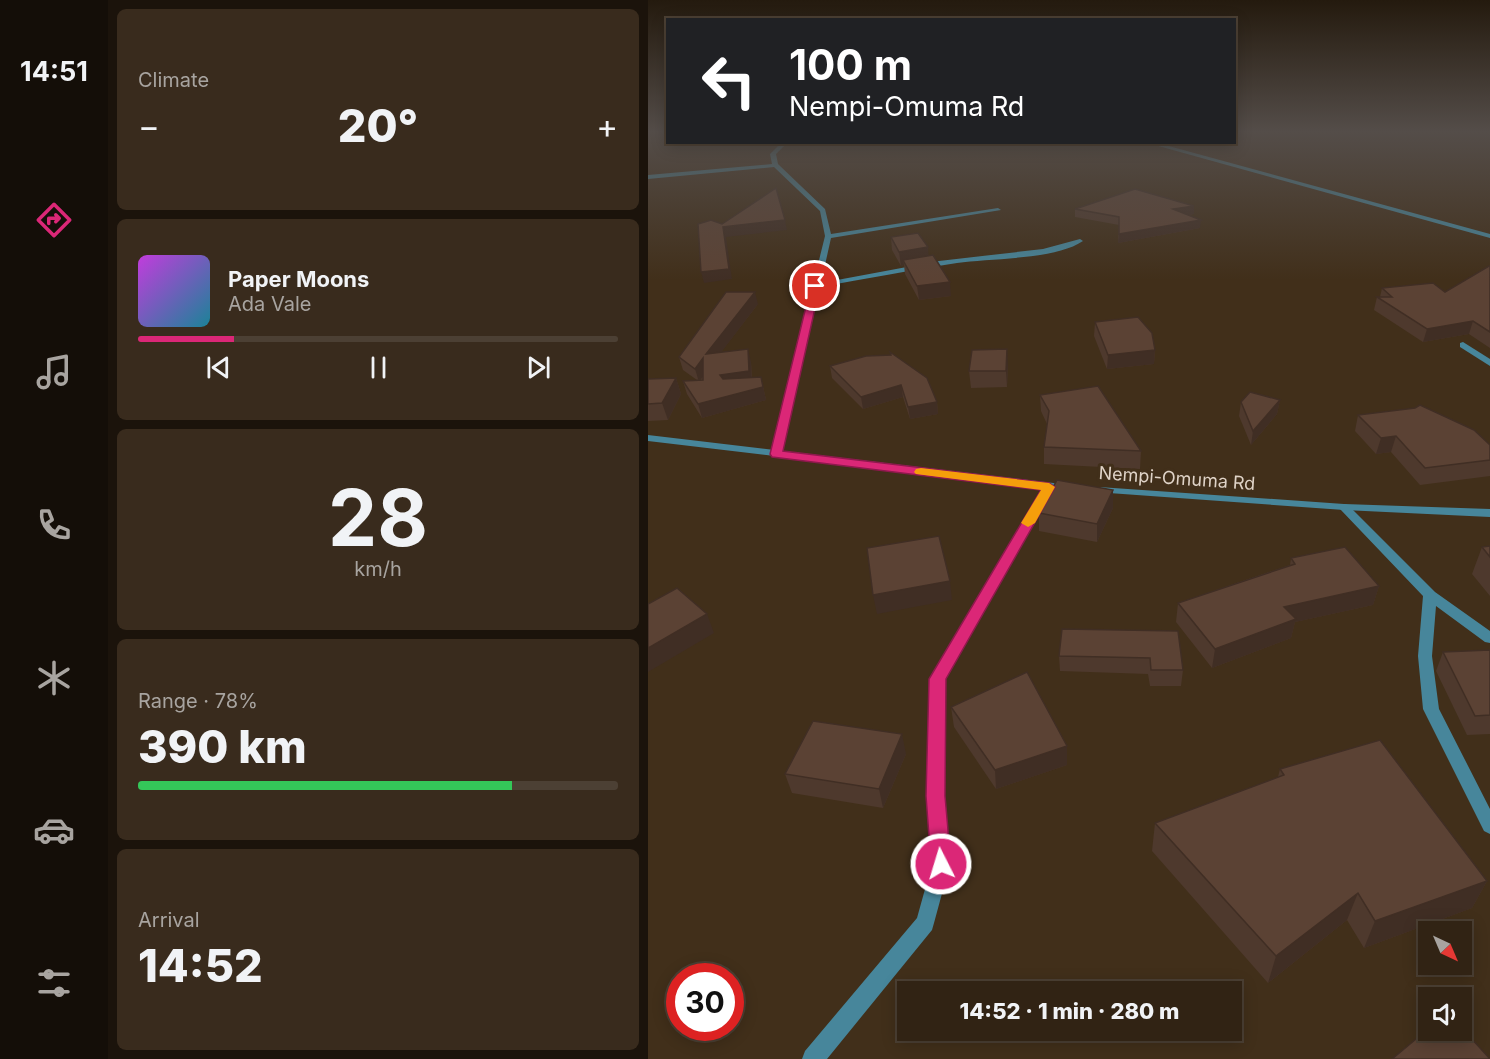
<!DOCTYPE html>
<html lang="en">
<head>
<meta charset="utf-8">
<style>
	body { margin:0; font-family:Inter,sans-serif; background:#392b1d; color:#f1f3f6; height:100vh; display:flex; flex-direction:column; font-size:22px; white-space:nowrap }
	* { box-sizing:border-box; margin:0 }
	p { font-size:20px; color:#a8a4a0 }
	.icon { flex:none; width:33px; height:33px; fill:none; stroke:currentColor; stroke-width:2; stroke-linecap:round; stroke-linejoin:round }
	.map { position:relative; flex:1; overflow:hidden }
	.details { display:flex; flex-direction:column; gap:9px; padding:9px; background:#1b130b; width:540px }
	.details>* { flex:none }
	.banner { position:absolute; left:18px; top:18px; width:570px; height:126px; border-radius:0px; box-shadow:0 3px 15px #0003,0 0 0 2px #4c4034; background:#202124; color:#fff; overflow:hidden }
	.needle { width:39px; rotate:136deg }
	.controls { position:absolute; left:770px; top:921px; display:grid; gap:12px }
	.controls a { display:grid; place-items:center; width:54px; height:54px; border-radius:0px; background:#312314; box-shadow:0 3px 15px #0003,0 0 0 2px #4c4034; font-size:30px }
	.speed { position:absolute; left:18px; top:963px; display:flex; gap:12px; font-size:30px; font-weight:700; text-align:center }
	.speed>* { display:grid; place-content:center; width:78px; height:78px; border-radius:50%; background:#312314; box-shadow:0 3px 15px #0003,0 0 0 2px #4c4034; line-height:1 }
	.speed .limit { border:9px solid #d22; background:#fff; color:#111 }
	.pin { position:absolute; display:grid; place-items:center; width:51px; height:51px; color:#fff; margin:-26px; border:3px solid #fff; border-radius:50%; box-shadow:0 2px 6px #0007 }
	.me { position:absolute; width:66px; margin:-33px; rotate:355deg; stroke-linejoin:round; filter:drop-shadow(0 0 4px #0008) }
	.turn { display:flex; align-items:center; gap:21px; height:126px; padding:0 24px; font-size:27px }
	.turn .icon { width:78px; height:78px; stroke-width:2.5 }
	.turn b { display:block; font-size:42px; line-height:51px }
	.big { font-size:45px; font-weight:800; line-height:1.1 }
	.details .tile { flex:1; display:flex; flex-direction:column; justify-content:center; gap:9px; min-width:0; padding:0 21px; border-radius:9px; background:#392b1d }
	.details .dial { align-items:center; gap:0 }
	.dial b { font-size:78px; line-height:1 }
	.song { display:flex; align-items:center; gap:18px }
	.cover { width:72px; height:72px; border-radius:9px; background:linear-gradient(135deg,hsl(290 70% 55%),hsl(190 70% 35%)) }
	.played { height:6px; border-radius:3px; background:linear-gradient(90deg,#db2777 20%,#4c4034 20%) }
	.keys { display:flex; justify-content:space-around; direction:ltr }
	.heat { display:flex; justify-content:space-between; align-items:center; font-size:33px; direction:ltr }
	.charge { height:9px; border-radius:4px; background:linear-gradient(90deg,#34c759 78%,#4c4034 0) }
	.trip { position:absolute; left:249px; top:981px; width:345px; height:60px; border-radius:0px; background:#312314; box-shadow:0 3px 15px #0003,0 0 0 2px #4c4034; font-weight:800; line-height:60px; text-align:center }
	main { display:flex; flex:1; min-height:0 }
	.tab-bar { display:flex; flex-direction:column; width:108px; justify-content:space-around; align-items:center; background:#140e08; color:#a8a4a0 }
	.tab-bar .icon { width:42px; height:42px }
	.tab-bar .current { color:#db2777 }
	.tab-bar b { font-size:27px; color:#f1f3f6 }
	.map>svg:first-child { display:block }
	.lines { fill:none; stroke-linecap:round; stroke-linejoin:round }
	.minor { fill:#47869b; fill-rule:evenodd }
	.tertiary { fill:#47869b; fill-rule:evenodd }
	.wall { fill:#4e392d }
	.shaded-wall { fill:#402e24 }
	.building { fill:#5b4234; stroke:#402e24; stroke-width:1.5 }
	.route { fill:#db2777; stroke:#8e194d; stroke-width:1.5 }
	.slow { fill:#f59e0b }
	.labels { text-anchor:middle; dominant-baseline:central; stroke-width:6; stroke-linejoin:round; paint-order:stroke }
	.street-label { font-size:18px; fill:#dfd3c7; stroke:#412f1a }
</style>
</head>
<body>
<main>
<nav class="tab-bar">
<b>14:51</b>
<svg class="icon current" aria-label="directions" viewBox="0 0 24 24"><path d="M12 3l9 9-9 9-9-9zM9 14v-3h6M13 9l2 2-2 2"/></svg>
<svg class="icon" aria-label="music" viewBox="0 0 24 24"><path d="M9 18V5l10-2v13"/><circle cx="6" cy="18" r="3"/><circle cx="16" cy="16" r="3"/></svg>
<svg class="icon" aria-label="phone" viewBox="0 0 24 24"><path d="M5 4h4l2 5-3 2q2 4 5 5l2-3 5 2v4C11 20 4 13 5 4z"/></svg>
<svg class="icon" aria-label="climate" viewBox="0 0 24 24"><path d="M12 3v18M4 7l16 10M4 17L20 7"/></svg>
<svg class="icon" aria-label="car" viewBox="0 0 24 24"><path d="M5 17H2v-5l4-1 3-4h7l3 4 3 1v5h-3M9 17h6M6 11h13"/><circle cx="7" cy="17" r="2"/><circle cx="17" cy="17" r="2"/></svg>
<svg class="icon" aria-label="filters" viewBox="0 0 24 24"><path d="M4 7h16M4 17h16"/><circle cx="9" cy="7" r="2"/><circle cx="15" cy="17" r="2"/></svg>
</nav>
<section class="details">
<div class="tile"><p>Climate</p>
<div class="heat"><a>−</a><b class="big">20°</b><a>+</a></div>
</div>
<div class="tile">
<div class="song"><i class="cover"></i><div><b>Paper Moons</b><p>Ada Vale</p></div></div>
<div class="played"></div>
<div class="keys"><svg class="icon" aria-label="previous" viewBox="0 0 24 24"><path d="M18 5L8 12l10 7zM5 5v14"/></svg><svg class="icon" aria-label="pause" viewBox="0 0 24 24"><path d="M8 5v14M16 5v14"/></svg><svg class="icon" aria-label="next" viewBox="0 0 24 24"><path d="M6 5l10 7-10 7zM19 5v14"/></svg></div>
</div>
<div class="tile dial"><b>28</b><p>km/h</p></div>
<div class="tile"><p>Range · 78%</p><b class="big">390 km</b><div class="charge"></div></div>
<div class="tile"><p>Arrival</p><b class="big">14:52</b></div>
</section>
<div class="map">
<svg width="842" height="1059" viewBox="0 0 842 1059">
	<rect width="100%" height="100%" fill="#412f1a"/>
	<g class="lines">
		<g class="minor">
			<path d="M134 142H140L128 154 130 164 177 209 183 234 350 208 353 210 183 238 173 283 291 261 395 249 432 239 435 241C407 260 343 258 309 263 263 270 217 279 172 287L133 454 132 456H124L123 454 177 236 172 211 126 167 0 179V175L124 164 122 154Z"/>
			<path d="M496 142H506L842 234V238Z"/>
			<path d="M815 342 842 359V366L812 347V343Z"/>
			<path d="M401 484 407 487 297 679 295 796 302 864 286 923 284 930 179 1059H154L157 1051 269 918 284 864 279 796 283 679 395 487Z"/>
			<path d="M696 504 700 505 787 592 842 631V643L837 642 788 606 784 656 791 709 842 809V834L836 831 775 709 770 656 775 596 692 509 690 507Z"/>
		</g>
		<g class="tertiary">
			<path d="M0 435 422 485 428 488 422 491 0 441Z"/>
			<path d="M451 487 696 504 842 509V517L696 510 447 492 445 490 447 488Z"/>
		</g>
	</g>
	<g class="wall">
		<path d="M427 209 546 214 540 215 552 228 470 243 471 225 427 217Z"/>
		<path d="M243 237 280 247V256L303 296 271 300 257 274 256 265 253 266 244 250Z"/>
		<path d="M842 266V348L821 334 775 342 726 310 729 297H732L734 288 797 292Z"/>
		<path d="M110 304 73 352 103 362 104 378 113 377 118 400 54 418 39 394 35 381 49 380 35 370 31 357Z"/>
		<path d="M447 322 507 350 506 364 459 369 446 336Z"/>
		<path d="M242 352 289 402 290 414 262 419 255 397 215 409 184 378 182 366 243 355Z"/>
		<path d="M360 365 359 387 323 388 321 371Z"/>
		<path d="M28 378 33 394 20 420 0 421V379Z"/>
		<path d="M392 395 493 451 492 469 396 464V447L399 424 393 411Z"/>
		<path d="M632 400 629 414 603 445 591 416 593 402Z"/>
		<path d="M710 415 842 445V476L772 485 743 452 728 454 707 431Z"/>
		<path d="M465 490V508L449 542 391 531V513Z"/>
		<path d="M842 546V596L824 574 834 547Z"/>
		<path d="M643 558 731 586 725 605 647 622 643 638 564 668 528 622 530 603 642 565Z"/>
		<path d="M530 631 535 670 533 686H502L500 674 412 671 411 656Z"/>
		<path d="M842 650V734L819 735 788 671 795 652Z"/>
		<path d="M303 707 419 746V765L348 789 306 727Z"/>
		<path d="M258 754 235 808 144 793 137 774Z"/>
		<path d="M632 769 839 881 824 908 716 948 699 920 620 983 504 851 507 823 630 777Z"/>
	</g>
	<g class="shaded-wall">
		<path d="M546 206V214L524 218 525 209Z"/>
		<path d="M137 220 139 230 78 237 84 279 56 283 53 272 75 227Z"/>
		<path d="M553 220 552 228 470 243 471 234Z"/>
		<path d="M280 247 281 261 255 260 256 265 253 266 251 252Z"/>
		<path d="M302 282 303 296 271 300 269 286Z"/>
		<path d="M107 292 110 304 62 367 58 354Z"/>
		<path d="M825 321 821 334 775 342 779 329Z"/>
		<path d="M100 349 103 362 104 384 75 388 72 375Z"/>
		<path d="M359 349 360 365 359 387 358 371Z"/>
		<path d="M507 350 506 364 459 369 460 355Z"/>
		<path d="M55 358 59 371 51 382 47 369Z"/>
		<path d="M113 377 118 400 54 418 50 404Z"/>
		<path d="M28 378 33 394 20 420 14 403Z"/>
		<path d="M253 385 255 397 215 409 213 397Z"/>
		<path d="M632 400 629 414 603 445 605 431Z"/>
		<path d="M289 402 290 414 262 419 260 407Z"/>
		<path d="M748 436 743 452 728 454 733 438Z"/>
		<path d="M465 490V508L449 542V524Z"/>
		<path d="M302 581 304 600 229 614 225 595Z"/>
		<path d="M731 586 725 605 647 622 643 638 564 668 567 649 636 607Z"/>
		<path d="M59 614 66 633 0 672V648Z"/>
		<path d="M254 734 258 754 235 808 231 789Z"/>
		<path d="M419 746V765L348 789 347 770Z"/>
		<path d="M839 881 824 908 716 948 727 921Z"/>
		<path d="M710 893 699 920 620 983 628 956Z"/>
	</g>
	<g class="building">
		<path d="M128 188 137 220 75 227 81 269 53 272 50 224 63 220 74 224Z"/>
		<path d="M487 189 546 206 525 209 553 220 471 234V217L427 209Z"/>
		<path d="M270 233 280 247 251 252 243 237Z"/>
		<path d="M285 255 302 282 269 286 255 260Z"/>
		<path d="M841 266H842V332L825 321 779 329 729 297H744L734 288 785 283 797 292Z"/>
		<path d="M78 292H107L58 354 100 349 101 371 72 375 75 379 113 377 115 387 50 404 35 381 55 380V358L47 369 31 357Z"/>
		<path d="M490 317 504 333 507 350 460 355 447 322Z"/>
		<path d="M359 349 358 371H321L324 350Z"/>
		<path d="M242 352 279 378 289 402 260 407 253 385 213 397 182 366 218 356 243 355Z"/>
		<path d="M28 378 14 403 0 404V379Z"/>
		<path d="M450 386 493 451 396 447 401 411 392 395Z"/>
		<path d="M602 392 632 400 605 431 593 402Z"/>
		<path d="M772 405 826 430 842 445V460L777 468 748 436 733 438 710 415 767 408Z"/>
		<path d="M409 480 465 490 449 524 391 513Z"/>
		<path d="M291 536 302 581 225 595 219 548Z"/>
		<path d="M842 546V557L834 547Z"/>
		<path d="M697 547 731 586 636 607 648 619 567 649 530 603 647 564 643 558Z"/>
		<path d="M29 588 59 614 0 648V604Z"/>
		<path d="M414 629 530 631 535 670H503L502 658 411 656Z"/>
		<path d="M842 650V715L827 716 795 652Z"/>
		<path d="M379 672 419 746 347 770 303 707Z"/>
		<path d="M165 721 254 734 231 789 137 774Z"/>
		<path d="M732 740 839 881 727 921 710 893 628 956 507 823 636 775 632 769Z"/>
		<path d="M813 1027 842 1059H744L780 1029V1030H813Z"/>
	</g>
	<linearGradient id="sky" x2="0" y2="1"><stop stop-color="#241a0e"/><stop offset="0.47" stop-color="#544d49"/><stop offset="1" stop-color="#544d49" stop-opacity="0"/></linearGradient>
	<rect width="842" height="280" fill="url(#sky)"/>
	<path class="route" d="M167 283 172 286 135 451 401 483 407 487 298 679 297 796 303 864 300 871 293 874 286 871 283 864 278 796 281 679 393 490 124 457 122 454 163 286Z"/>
	<path class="slow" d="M273 468 401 483 407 487 387 523 380 527 373 523 393 490 268 474 266 472 268 469Z"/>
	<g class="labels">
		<g class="street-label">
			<text transform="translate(529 478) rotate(4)">Nempi-Omuma Rd</text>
		</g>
	</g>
</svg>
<div class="controls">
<a><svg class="needle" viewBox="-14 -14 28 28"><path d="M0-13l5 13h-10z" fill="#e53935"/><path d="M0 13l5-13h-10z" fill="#a8a4a0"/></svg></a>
<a><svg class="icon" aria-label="sound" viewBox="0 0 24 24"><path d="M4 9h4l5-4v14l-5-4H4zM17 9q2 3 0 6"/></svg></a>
</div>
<div class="speed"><div class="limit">30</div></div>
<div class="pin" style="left:167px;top:286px;background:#d93025"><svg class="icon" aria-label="arrive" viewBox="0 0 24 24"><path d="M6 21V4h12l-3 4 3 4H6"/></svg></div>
<svg class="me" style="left:293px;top:864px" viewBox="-20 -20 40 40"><circle r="17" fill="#db2777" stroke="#fff" stroke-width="3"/><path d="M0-11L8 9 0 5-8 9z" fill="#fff"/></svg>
<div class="trip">14:52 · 1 min · 280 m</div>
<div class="banner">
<div class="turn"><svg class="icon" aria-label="left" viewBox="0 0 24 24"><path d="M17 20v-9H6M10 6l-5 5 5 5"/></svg><div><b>100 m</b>Nempi-Omuma Rd</div></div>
</div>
</div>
</main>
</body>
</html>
